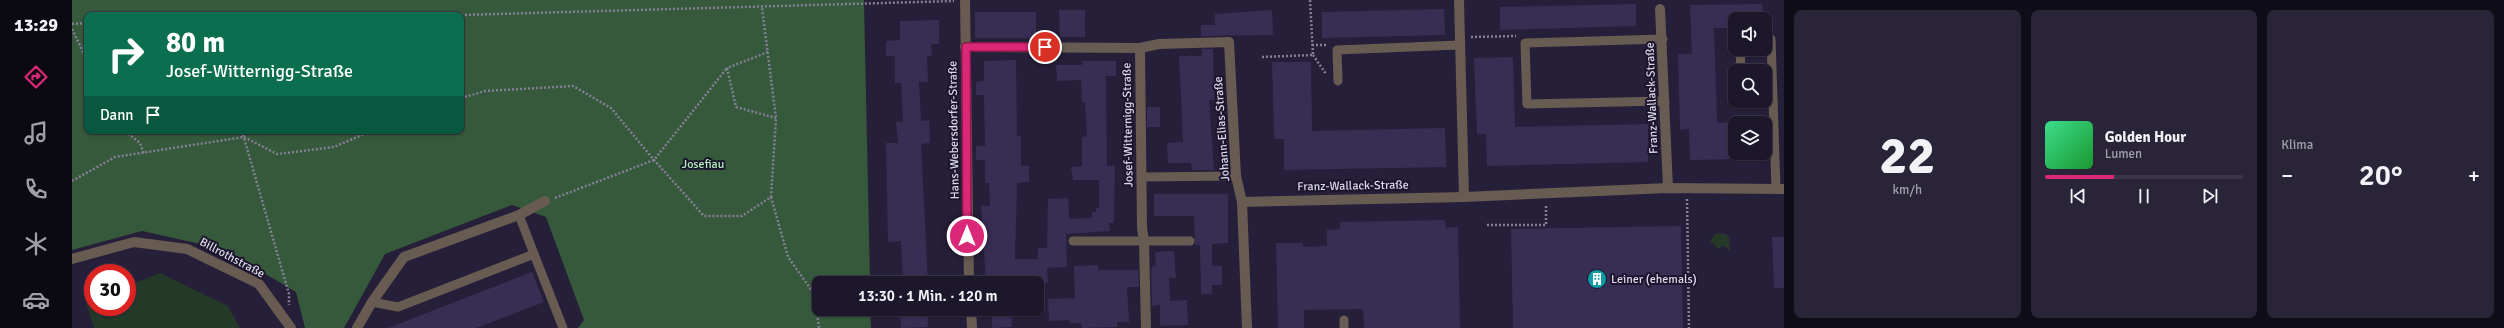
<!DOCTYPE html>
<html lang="de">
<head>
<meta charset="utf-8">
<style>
	body { margin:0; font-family:Signika,sans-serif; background:#292437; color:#f1f3f6; height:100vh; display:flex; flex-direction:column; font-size:15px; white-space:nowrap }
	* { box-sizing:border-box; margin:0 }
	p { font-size:13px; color:#a09fa9 }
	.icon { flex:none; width:22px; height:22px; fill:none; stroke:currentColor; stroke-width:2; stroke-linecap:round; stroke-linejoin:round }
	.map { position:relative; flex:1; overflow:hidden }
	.side { display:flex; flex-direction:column; gap:10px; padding:10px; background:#0f0d18; width:720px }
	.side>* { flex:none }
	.guide { position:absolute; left:12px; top:12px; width:380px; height:122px; border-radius:8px; box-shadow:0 1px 3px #0004,0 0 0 1px #3a3647; background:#0b6e4f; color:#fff; overflow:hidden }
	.controls { position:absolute; left:1656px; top:12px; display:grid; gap:8px }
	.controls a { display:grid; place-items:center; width:44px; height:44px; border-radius:8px; background:#1c172b; box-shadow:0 1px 3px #0004,0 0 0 1px #3a3647; font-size:20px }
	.speed { position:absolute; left:12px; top:264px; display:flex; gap:8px; font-size:20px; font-weight:700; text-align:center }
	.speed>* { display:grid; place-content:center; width:52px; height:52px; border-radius:50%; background:#1c172b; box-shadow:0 1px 3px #0004,0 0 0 1px #3a3647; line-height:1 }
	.speed .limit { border:6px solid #d22; background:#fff; color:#111 }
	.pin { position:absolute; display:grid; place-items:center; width:34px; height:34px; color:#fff; margin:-17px; border:2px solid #fff; border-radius:50%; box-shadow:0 1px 4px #0007 }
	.me { position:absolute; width:44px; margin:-22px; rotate:0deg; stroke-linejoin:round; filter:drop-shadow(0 0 3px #0008) }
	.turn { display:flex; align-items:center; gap:14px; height:84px; padding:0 16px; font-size:18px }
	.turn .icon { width:52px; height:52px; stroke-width:2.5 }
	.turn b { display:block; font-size:28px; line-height:34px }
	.then { display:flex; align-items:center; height:38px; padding:0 16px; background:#0003; gap:8px; font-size:15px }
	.big { font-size:30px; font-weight:600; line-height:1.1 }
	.side .card { flex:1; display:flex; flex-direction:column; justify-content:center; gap:6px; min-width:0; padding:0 14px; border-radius:8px; background:#292437 }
	.side .dial { align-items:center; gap:0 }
	.dial b { font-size:52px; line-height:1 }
	.song { display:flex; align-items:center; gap:12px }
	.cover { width:48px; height:48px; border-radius:6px; background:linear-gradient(135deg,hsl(150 70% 55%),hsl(130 70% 35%)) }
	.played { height:4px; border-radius:2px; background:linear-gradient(90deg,#db2777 35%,#3a3647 35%) }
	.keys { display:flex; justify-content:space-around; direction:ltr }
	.heat { display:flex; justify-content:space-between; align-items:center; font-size:22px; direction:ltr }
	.side .tiles { flex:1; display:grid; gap:10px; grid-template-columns:repeat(3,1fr) }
	.trip { position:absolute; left:740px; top:276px; width:232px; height:40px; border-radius:8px; background:#1c172b; box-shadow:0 1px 3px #0004,0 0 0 1px #3a3647; font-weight:600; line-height:40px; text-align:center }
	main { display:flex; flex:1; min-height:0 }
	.menu { display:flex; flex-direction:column; width:72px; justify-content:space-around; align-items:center; background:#0b0911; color:#a09fa9 }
	.menu .icon { width:28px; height:28px }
	.menu .active { color:#db2777 }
	.menu b { font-size:18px; color:#f1f3f6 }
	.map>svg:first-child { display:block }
	.green { fill:#243927 }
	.forest { fill:#35593a; fill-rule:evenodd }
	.building { fill:#382e54 }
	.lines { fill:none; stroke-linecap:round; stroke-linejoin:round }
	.path { stroke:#857f95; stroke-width:2.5; stroke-dasharray:2 2; stroke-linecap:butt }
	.lane { stroke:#685b52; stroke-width:9 }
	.street { stroke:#685b52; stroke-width:10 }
	.route-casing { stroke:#8e194d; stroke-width:10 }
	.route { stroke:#db2777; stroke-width:7 }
	.labels { text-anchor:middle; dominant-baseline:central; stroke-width:4; stroke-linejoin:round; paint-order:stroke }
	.street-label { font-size:12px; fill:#dcd8ea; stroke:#1c152e }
	.park-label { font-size:12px; fill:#b3f0ba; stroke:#1c152e }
	.poi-label { font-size:12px; fill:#dcd8ea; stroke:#1c152e; text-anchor:start }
</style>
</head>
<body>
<main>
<nav class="menu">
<b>13:29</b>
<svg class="icon active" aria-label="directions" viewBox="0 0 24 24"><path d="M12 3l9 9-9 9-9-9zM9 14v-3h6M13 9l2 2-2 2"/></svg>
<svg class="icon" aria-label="music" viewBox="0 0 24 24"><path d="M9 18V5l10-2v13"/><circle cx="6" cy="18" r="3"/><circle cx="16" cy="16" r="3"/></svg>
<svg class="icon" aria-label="phone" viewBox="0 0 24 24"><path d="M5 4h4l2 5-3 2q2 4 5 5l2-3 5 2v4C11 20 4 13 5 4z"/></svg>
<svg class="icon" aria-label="climate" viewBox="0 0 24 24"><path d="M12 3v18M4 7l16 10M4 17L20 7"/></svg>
<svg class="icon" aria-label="car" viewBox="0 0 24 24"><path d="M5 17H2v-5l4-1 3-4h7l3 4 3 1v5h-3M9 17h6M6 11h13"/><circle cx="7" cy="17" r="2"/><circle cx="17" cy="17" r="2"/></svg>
</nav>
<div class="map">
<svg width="1712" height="328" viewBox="0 0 1712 328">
	<rect width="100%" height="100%" fill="#261f39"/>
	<g class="green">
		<path d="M1644 233 1654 234 1657 238 1658 251 1651 245 1647 249 1638 241Z"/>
		<path d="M88 273 156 306 168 328H22L14 303 21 300V307H55V286Z"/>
	</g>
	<path class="forest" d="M0 0H792L798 283H747V309H798L799 328H506L512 320 474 217 440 205 313 254 272 328H233L224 292 151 249 70 231 0 250ZM15 15H389V131H15Z"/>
	<g class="building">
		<path d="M1564 4V26L1428 30V7Z"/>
		<path d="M1690 4 1691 19H1663V28H1642L1645 123 1663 122V159L1618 160 1617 129 1608 130 1606 54H1620L1618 5Z"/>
		<path d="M1372 9 1373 35 1250 38V12Z"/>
		<path d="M987 10H1013V37H988Z"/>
		<path d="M1200 10 1201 35 1129 36V25H1143V14Z"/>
		<rect x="903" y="12" width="61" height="26"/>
		<path d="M867 20V44H859L860 56H855L856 82H847L849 121 857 120 858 143 849 144 856 283H831L829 241 816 242 814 143H826L824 122H831L829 83H823V56H814V41L828 40V21Z"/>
		<path d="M1130 49H1141L1142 100H1137L1142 170H1120L1119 163H1096L1095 143 1111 142 1107 56H1130Z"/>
		<path d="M1441 57 1443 127 1576 124V162L1415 166 1414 134H1405L1402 58Z"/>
		<path d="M944 60 945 136H949V166H957V182L945 183 943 259H966V248H975L976 199 996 198 997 219 1020 218V212H1024V208H1027V180H1001L999 167 1010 166V137L1015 136 1013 102H1010L1009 80 985 81 984 65H1010V61H1044V76H1034L1035 166H1043L1042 223H1037L1038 231 994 234 995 267 975 268 976 283H914L909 206H918L917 183H913V160H904V146H913L912 95H904V82L912 81V61Z"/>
		<path d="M1200 62H1239L1240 131 1373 128 1374 167 1212 170V139H1202Z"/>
		<rect x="1075" y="107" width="13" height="20"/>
		<path d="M1082 194H1156V243L1140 244V266H1150V285H1140V294H1129L1128 245H1123L1122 216H1082Z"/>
		<path d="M1373 220 1374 228 1386 227 1388 328H1292L1291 309 1232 310V328H1206L1204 243H1231V247L1255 246V230L1268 229V222Z"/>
		<path d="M1609 226 1611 328H1441L1439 229Z"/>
		<path d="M1700 237H1712V288H1702Z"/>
		<path d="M1102 251 1104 278H1097L1098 301 1115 300 1116 325 1088 326V305L1080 306 1079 270 1081 266H1084L1083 252Z"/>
		<path d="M1026 265V270H1066L1067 287H1055L1057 322H1045V327L1010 328 1009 323H998V320L977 321 976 299 1003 298 1002 266Z"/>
		<path d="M460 272 472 302 404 328H316Z"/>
		<path d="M855 309 856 327 829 328 828 310Z"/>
		<path d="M919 309H939L940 327 920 328Z"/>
	</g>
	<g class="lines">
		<g class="path">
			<path d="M389 15 882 1"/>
			<path d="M0 24 15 23"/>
			<path d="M0 29 15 60"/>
			<path d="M1399 37 1444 36"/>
			<path d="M1240 45H1256"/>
			<path d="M696 52 655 68 664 107 704 118"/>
			<path d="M1241 55 1254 74"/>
			<path d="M1190 57 1241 55 1238 0"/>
			<path d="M389 98 413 91 501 86 539 108 582 160 632 216H670L699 197 704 118 690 8"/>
			<path d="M53 131 68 143 72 154"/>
			<path d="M170 131 217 294V305"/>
			<path d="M0 181 43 157 172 137 205 154 262 147 299 131"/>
			<path d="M699 197 716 257 743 295 747 328"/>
			<path d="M483 198 582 160 655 68"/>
			<path d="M1615 199 1617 328"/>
			<path d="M1415 225H1474V204"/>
		</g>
		<g class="lane">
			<path d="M1591 39 1453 43 1455 104 1593 101"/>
			<path d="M1699 39 1704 189"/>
			<path d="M1668 49 1669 71"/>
			<path d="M1266 81 1265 50 1387 45"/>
			<path d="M1670 101V104L1701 103"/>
			<path d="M1070 177 1164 176"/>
			<path d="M1001 241H1118"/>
			<path d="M462 254 491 328"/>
			<path d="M300 302 326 307 462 254 447 215"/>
			<path d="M1272 320V328"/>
		</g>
		<g class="street">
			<path d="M893 0 897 283"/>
			<path d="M1387 0 1392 197"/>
			<path d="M1588 9 1596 188"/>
			<path d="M893 47 1068 48 1087 44 1157 42 1164 176 1170 202 1175 328"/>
			<path d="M1068 48 1070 228 1072 241 1074 328"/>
			<path d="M1170 202 1392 197 1596 188 1712 189"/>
			<path d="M0 259 62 242 115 249 187 284 219 328"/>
			<path d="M899 309 900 328"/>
			<path d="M285 328 300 302 332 257 447 215 473 201"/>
		</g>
	</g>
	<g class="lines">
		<defs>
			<path id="route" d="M895 236 894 47H973"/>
		</defs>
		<use href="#route" class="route-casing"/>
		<use href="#route" class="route"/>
	</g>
	<defs>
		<symbol id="building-disc" viewBox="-11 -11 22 22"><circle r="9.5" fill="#0f9aa8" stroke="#1c152e"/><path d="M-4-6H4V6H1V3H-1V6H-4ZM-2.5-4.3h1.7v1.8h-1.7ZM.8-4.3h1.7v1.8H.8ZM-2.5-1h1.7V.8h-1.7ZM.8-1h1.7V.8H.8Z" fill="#fff"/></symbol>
	</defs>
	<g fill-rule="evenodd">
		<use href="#building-disc" x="1514" y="268" width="22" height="22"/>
	</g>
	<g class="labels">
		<g class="street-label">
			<text transform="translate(1580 98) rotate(-92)">Franz-Wallack-Straße</text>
			<text transform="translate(1056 125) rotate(-91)">Josef-Witternigg-Straße</text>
			<text transform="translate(1150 129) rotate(-94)">Johann-Elias-Straße</text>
			<text transform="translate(882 130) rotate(-91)">Hans-Webersdorfer-Straße</text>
			<text transform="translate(1281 186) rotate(-1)">Franz-Wallack-Straße</text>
			<text transform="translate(160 258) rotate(28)">Billrothstraße</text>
		</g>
		<g class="park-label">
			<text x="631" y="164">Josefiau</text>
		</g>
		<g class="poi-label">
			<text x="1539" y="279">Leiner (ehemals)</text>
		</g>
	</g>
</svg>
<div class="controls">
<a><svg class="icon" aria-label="sound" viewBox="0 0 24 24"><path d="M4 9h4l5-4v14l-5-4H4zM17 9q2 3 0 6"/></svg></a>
<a><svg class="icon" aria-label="search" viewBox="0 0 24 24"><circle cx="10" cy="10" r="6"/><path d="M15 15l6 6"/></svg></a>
<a><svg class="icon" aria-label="layers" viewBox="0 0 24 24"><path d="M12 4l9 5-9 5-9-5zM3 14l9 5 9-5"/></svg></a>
</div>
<div class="speed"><div class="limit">30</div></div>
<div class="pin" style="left:973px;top:47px;background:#d93025"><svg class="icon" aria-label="arrive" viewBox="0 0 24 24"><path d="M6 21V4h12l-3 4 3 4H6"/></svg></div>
<svg class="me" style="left:895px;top:236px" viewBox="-20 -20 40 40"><circle r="17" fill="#db2777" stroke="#fff" stroke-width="3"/><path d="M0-11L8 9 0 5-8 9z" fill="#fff"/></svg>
<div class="trip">13:30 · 1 Min. · 120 m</div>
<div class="guide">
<div class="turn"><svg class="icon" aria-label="right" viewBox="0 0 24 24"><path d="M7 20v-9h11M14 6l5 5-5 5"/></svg><div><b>80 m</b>Josef-Witternigg-Straße</div></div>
<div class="then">Dann<svg class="icon" aria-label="arrive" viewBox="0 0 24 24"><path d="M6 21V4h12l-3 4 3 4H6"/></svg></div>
</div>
</div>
<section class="side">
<div class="tiles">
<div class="card dial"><b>22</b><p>km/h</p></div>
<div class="card">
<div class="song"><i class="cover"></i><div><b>Golden Hour</b><p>Lumen</p></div></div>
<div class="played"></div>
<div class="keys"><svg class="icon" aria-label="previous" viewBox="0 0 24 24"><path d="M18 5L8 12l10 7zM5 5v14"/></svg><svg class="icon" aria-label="pause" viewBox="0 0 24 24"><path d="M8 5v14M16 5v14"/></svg><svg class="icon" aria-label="next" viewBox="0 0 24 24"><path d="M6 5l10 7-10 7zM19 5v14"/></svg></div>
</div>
<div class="card"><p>Klima</p>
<div class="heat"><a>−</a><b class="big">20°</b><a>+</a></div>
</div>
</div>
</section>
</main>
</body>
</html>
